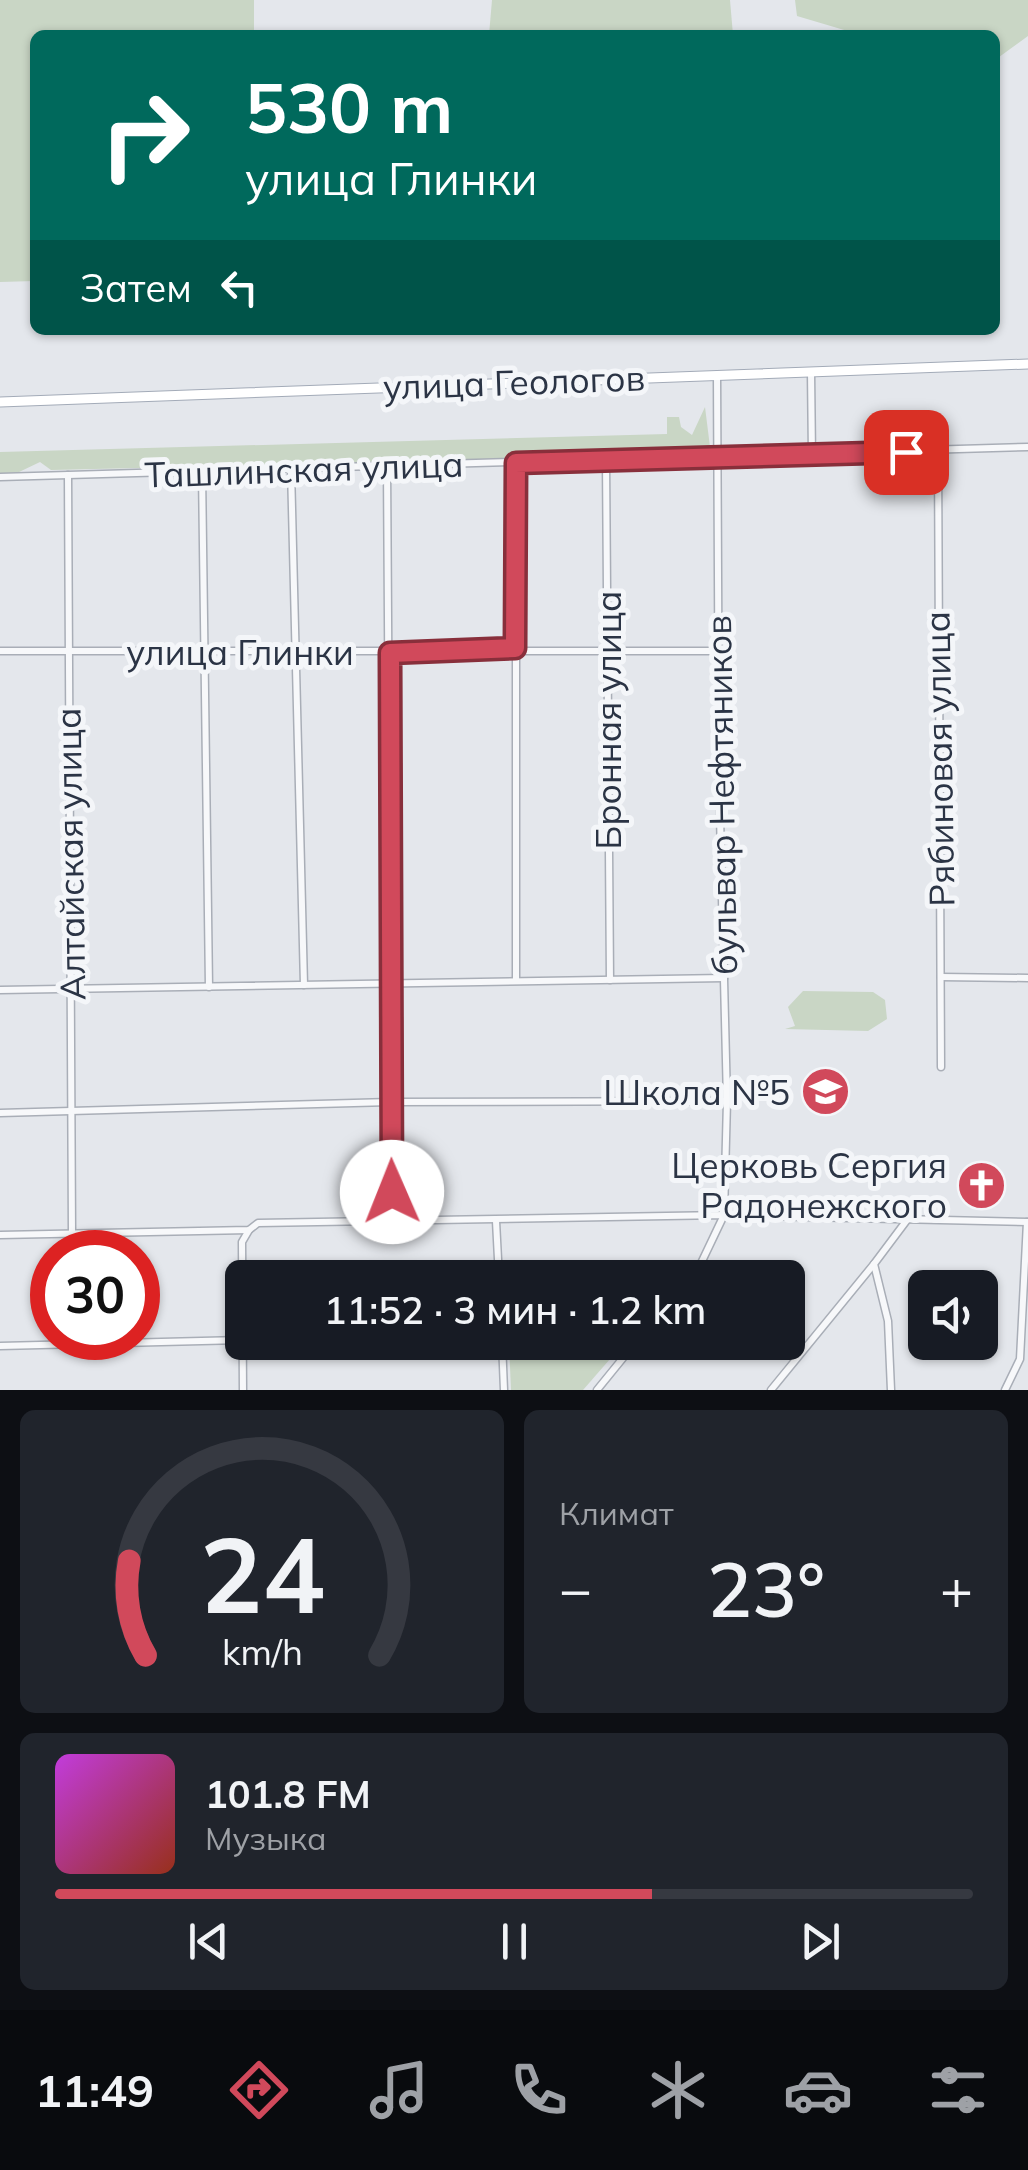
<!DOCTYPE html>
<html lang="ru">
<head>
<meta charset="utf-8">
<style>
	body { margin:0; font-family:Mulish,sans-serif; background:#20242c; color:#f1f3f6; height:100vh; display:flex; flex-direction:column; font-size:38px; white-space:nowrap }
	* { box-sizing:border-box; margin:0 }
	p { font-size:32px; color:#9ea1a6 }
	.icon { flex:none; width:55px; height:55px; fill:none; stroke:currentColor; stroke-width:2; stroke-linecap:round; stroke-linejoin:round }
	.map { position:relative; height:1390px; overflow:hidden }
	.drawer { display:flex; flex-direction:column; gap:20px; padding:20px; background:#0d0f14; flex:1 }
	.drawer>* { flex:none }
	.top-card { position:absolute; left:30px; top:30px; width:970px; height:305px; border-radius:15px; box-shadow:0 2px 8px #0004; background:#00695c; color:#fff; overflow:hidden }
	.buttons { position:absolute; left:908px; top:1270px; display:grid; gap:20px }
	.buttons a { display:grid; place-items:center; width:90px; height:90px; border-radius:15px; background:#171b24; box-shadow:0 2px 8px #0004; font-size:50px }
	.speed { position:absolute; left:30px; top:1230px; display:flex; gap:20px; font-size:50px; font-weight:700; text-align:center }
	.speed>* { display:grid; place-content:center; width:130px; height:130px; border-radius:50%; background:#171b24; box-shadow:0 2px 8px #0004; line-height:1 }
	.speed .limit { border:15px solid #d22; background:#fff; color:#111 }
	.pin { position:absolute; display:grid; place-items:center; width:85px; height:85px; color:#fff; margin:-42px; border-radius:20px; box-shadow:0 5px 15px #0006 }
	.me { position:absolute; width:110px; margin:-55px; rotate:359deg; stroke-linejoin:round; filter:drop-shadow(0 0 8px #0008) }
	.turn { display:flex; align-items:center; gap:35px; height:210px; padding:0 50px; font-size:45px }
	.turn .icon { width:130px; height:130px; stroke-width:2.5 }
	.turn b { display:block; font-size:70px; line-height:85px }
	.then { display:flex; align-items:center; height:95px; padding:0 50px; background:#0003; gap:20px; font-size:38px }
	.big { font-size:75px; font-weight:600; line-height:1.1 }
	.drawer .widget { flex:1; display:flex; flex-direction:column; justify-content:center; gap:15px; min-width:0; padding:0 35px; border-radius:15px; background:#20242c }
	.drawer .dial { align-items:center; gap:0 }
	.dial svg { height:260px; overflow:visible; fill:none; stroke:#363941; stroke-width:7; stroke-linecap:round; text-anchor:middle }
	.dial text { fill:#f1f3f6; stroke:none }
	.song { display:flex; align-items:center; gap:30px }
	.cover { width:120px; height:120px; border-radius:15px; background:linear-gradient(135deg,hsl(290 70% 55%),hsl(10 70% 35%)) }
	.played { height:10px; border-radius:5px; background:linear-gradient(90deg,#d1495b 65%,#363941 65%) }
	.keys { display:flex; justify-content:space-around; direction:ltr }
	.heat { display:flex; justify-content:space-between; align-items:center; font-size:55px; direction:ltr }
	.drawer .tiles { flex:1; display:grid; gap:20px; grid-template-columns:1fr 1fr }
	.widget:last-child { grid-column:span 2 }
	.trip { position:absolute; left:225px; top:1260px; width:580px; height:100px; border-radius:15px; background:#171b24; box-shadow:0 2px 8px #0004; font-weight:600; line-height:100px; text-align:center }
	.menu { display:flex; height:160px; justify-content:space-around; align-items:center; background:#090b0e; color:#9ea1a6 }
	.menu .icon { width:70px; height:70px }
	.menu .on { color:#d1495b }
	.menu b { font-size:45px; color:#f1f3f6 }
	.map>svg:first-child { display:block }
	.green { fill:#c9d6c5 }
	.lines { fill:none; stroke-linecap:round; stroke-linejoin:round }
	.minor-casing { stroke:#a9aeb7; stroke-width:9 }
	.major-casing { stroke:#a3abb8; stroke-width:11 }
	.minor { stroke:#f7f8fa; stroke-width:6 }
	.major { stroke:#fff; stroke-width:9 }
	.route-casing { stroke:#882f3b; stroke-width:25 }
	.route { stroke:#d1495b; stroke-width:18 }
	.labels { text-anchor:middle; dominant-baseline:central; stroke-width:10; stroke-linejoin:round; paint-order:stroke }
	.street-label { font-size:35px; fill:#2b3445; stroke:#f4f6f9 }
	.poi-label { font-size:35px; fill:#2b3445; stroke:#f4f6f9; text-anchor:end }
</style>
</head>
<body>
<div class="map">
<svg width="1028" height="1390" viewBox="0 0 1028 1390">
	<rect width="100%" height="100%" fill="#e4e7ec"/>
	<g class="green">
		<path d="M0 0H254V35H35V281L0 282Z"/>
		<path d="M492 0H730L733 35H489Z"/>
		<path d="M795 0H1028V36L995 60V35H861L797 16Z"/>
		<path d="M705 407 711 455 436 460 422 456 396 462 51 470 40 462 17 473 0 474V452L667 434V417H679L681 427 692 435Z"/>
		<path d="M803 991 873 992 885 1000 887 1019 868 1031 785 1029 795 1026 788 1007Z"/>
		<path d="M509 1343V1342L624 1343 583 1390H511Z"/>
	</g>
	<g class="lines">
		<defs>
			<g id="minor">
				<path d="M811 372 812 457"/>
				<path d="M938 451 941 1067"/>
				<path d="M606 461 610 980"/>
				<path d="M387 467 392 1223"/>
				<path d="M291 469 304 985"/>
				<path d="M202 472 209 987"/>
				<path d="M68 475 72 1233"/>
				<path d="M0 477 1028 447"/>
				<path d="M0 651H719"/>
				<path d="M941 977 1028 978"/>
				<path d="M516 980V463"/>
				<path d="M0 990 724 978"/>
				<path d="M0 1113 390 1102 727 1101"/>
				<path d="M496 1221 499 1278"/>
				<path d="M0 1235 249 1230 258 1223 724 1215 1028 1222"/>
				<path d="M694 1278 724 1215 727 1101 719 775 717 375"/>
				<path d="M502 1342 504 1390"/>
				<path d="M0 1346 242 1340"/>
				<path d="M243 1390 242 1242 249 1230"/>
				<path d="M597 1390 636 1342"/>
				<path d="M771 1390 874 1264"/>
				<path d="M891 1390 888 1321 874 1264 907 1220"/>
				<path d="M1005 1390 1020 1359 1027 1222"/>
			</g>
			<path id="major" d="M0 402 1028 364"/>
		</defs>
		<use href="#minor" class="minor-casing"/>
		<use href="#major" class="major-casing"/>
		<use href="#minor" class="minor"/>
		<use href="#major" class="major"/>
	</g>
	<g class="lines">
		<defs>
			<path id="route" d="M392 1192 390 653 515 648 516 463 906 452"/>
		</defs>
		<use href="#route" class="route-casing"/>
		<use href="#route" class="route"/>
	</g>
	<defs>
		<symbol id="school-disc" viewBox="-11 -11 22 22"><circle r="9.5" fill="#d1495b" stroke="#f4f6f9"/><path d="M0-5L7-2L0 1L-7-2ZM-4 1L0 2.5L4 1V4Q0 6-4 4Z" fill="#fff"/></symbol>
		<symbol id="church-disc" viewBox="-11 -11 22 22"><circle r="9.5" fill="#d1495b" stroke="#f4f6f9"/><path d="M-1.2-6h2.4v3.5h3.3v2.4h-3.3V6h-2.4V-.1h-3.3v-2.4h3.3Z" fill="#fff"/></symbol>
	</defs>
	<g fill-rule="evenodd">
		<use href="#school-disc" x="798" y="1064" width="55" height="55"/>
		<use href="#church-disc" x="954" y="1158" width="55" height="55"/>
	</g>
	<g class="labels">
		<g class="street-label">
			<text transform="translate(514 382) rotate(-2)">улица Геологов</text>
			<text transform="translate(304 469) rotate(-2)">Ташлинская улица</text>
			<text x="240" y="652">улица Глинки</text>
			<text transform="translate(608 720) rotate(-90)">Бронная улица</text>
			<text transform="translate(939 759) rotate(-91)">Рябиновая улица</text>
			<text transform="translate(721 795) rotate(-91)">бульвар Нефтяников</text>
			<text transform="translate(70 854) rotate(-91)">Алтайская улица</text>
		</g>
		<g class="poi-label">
			<text x="790" y="1092">Школа №5</text>
			<text x="947" y="1165">Церковь Сергия<tspan x="947" dy="40">Радонежского</tspan></text>
		</g>
	</g>
</svg>
<div class="buttons">
<a><svg class="icon" aria-label="sound" viewBox="0 0 24 24"><path d="M4 9h4l5-4v14l-5-4H4zM17 9q2 3 0 6"/></svg></a>
</div>
<div class="speed"><div class="limit">30</div></div>
<div class="pin" style="left:906px;top:452px;background:#d93025"><svg class="icon" aria-label="arrive" viewBox="0 0 24 24"><path d="M6 21V4h12l-3 4 3 4H6"/></svg></div>
<svg class="me" style="left:392px;top:1192px" viewBox="-20 -20 40 40"><circle r="19" fill="#fff"/><path d="M0-13L10 11 0 6-10 11z" fill="#d1495b"/></svg>
<div class="trip">11:52 · 3 мин · 1.2 km</div>
<div class="top-card">
<div class="turn"><svg class="icon" aria-label="right" viewBox="0 0 24 24"><path d="M7 20v-9h11M14 6l5 5-5 5"/></svg><div><b>530 m</b>улица Глинки</div></div>
<div class="then">Затем<svg class="icon" aria-label="left" viewBox="0 0 24 24"><path d="M17 20v-9H6M10 6l-5 5 5 5"/></svg></div>
</div>
</div>
<section class="drawer">
<div class="tiles">
<div class="widget dial"><svg viewBox="0 0 100 80">
<path d="M14 69A42 42 0 1 1 86 69"/>
<path d="M14 69A42 42 0 0 1 9 40" stroke="#d1495b"/>
<text x="50" y="56" font-size="32" font-weight="700">24</text>
<text x="50" y="72" font-size="11">km/h</text>
</svg></div>
<div class="widget"><p>Климат</p>
<div class="heat"><a>−</a><b class="big">23°</b><a>+</a></div>
</div>
<div class="widget">
<div class="song"><i class="cover"></i><div><b>101.8 FM</b><p>Музыка</p></div></div>
<div class="played"></div>
<div class="keys"><svg class="icon" aria-label="previous" viewBox="0 0 24 24"><path d="M18 5L8 12l10 7zM5 5v14"/></svg><svg class="icon" aria-label="pause" viewBox="0 0 24 24"><path d="M8 5v14M16 5v14"/></svg><svg class="icon" aria-label="next" viewBox="0 0 24 24"><path d="M6 5l10 7-10 7zM19 5v14"/></svg></div>
</div>
</div>
</section>
<nav class="menu">
<b>11:49</b>
<svg class="icon on" aria-label="directions" viewBox="0 0 24 24"><path d="M12 3l9 9-9 9-9-9zM9 14v-3h6M13 9l2 2-2 2"/></svg>
<svg class="icon" aria-label="music" viewBox="0 0 24 24"><path d="M9 18V5l10-2v13"/><circle cx="6" cy="18" r="3"/><circle cx="16" cy="16" r="3"/></svg>
<svg class="icon" aria-label="phone" viewBox="0 0 24 24"><path d="M5 4h4l2 5-3 2q2 4 5 5l2-3 5 2v4C11 20 4 13 5 4z"/></svg>
<svg class="icon" aria-label="climate" viewBox="0 0 24 24"><path d="M12 3v18M4 7l16 10M4 17L20 7"/></svg>
<svg class="icon" aria-label="car" viewBox="0 0 24 24"><path d="M5 17H2v-5l4-1 3-4h7l3 4 3 1v5h-3M9 17h6M6 11h13"/><circle cx="7" cy="17" r="2"/><circle cx="17" cy="17" r="2"/></svg>
<svg class="icon" aria-label="filters" viewBox="0 0 24 24"><path d="M4 7h16M4 17h16"/><circle cx="9" cy="7" r="2"/><circle cx="15" cy="17" r="2"/></svg>
</nav>
</body>
</html>
